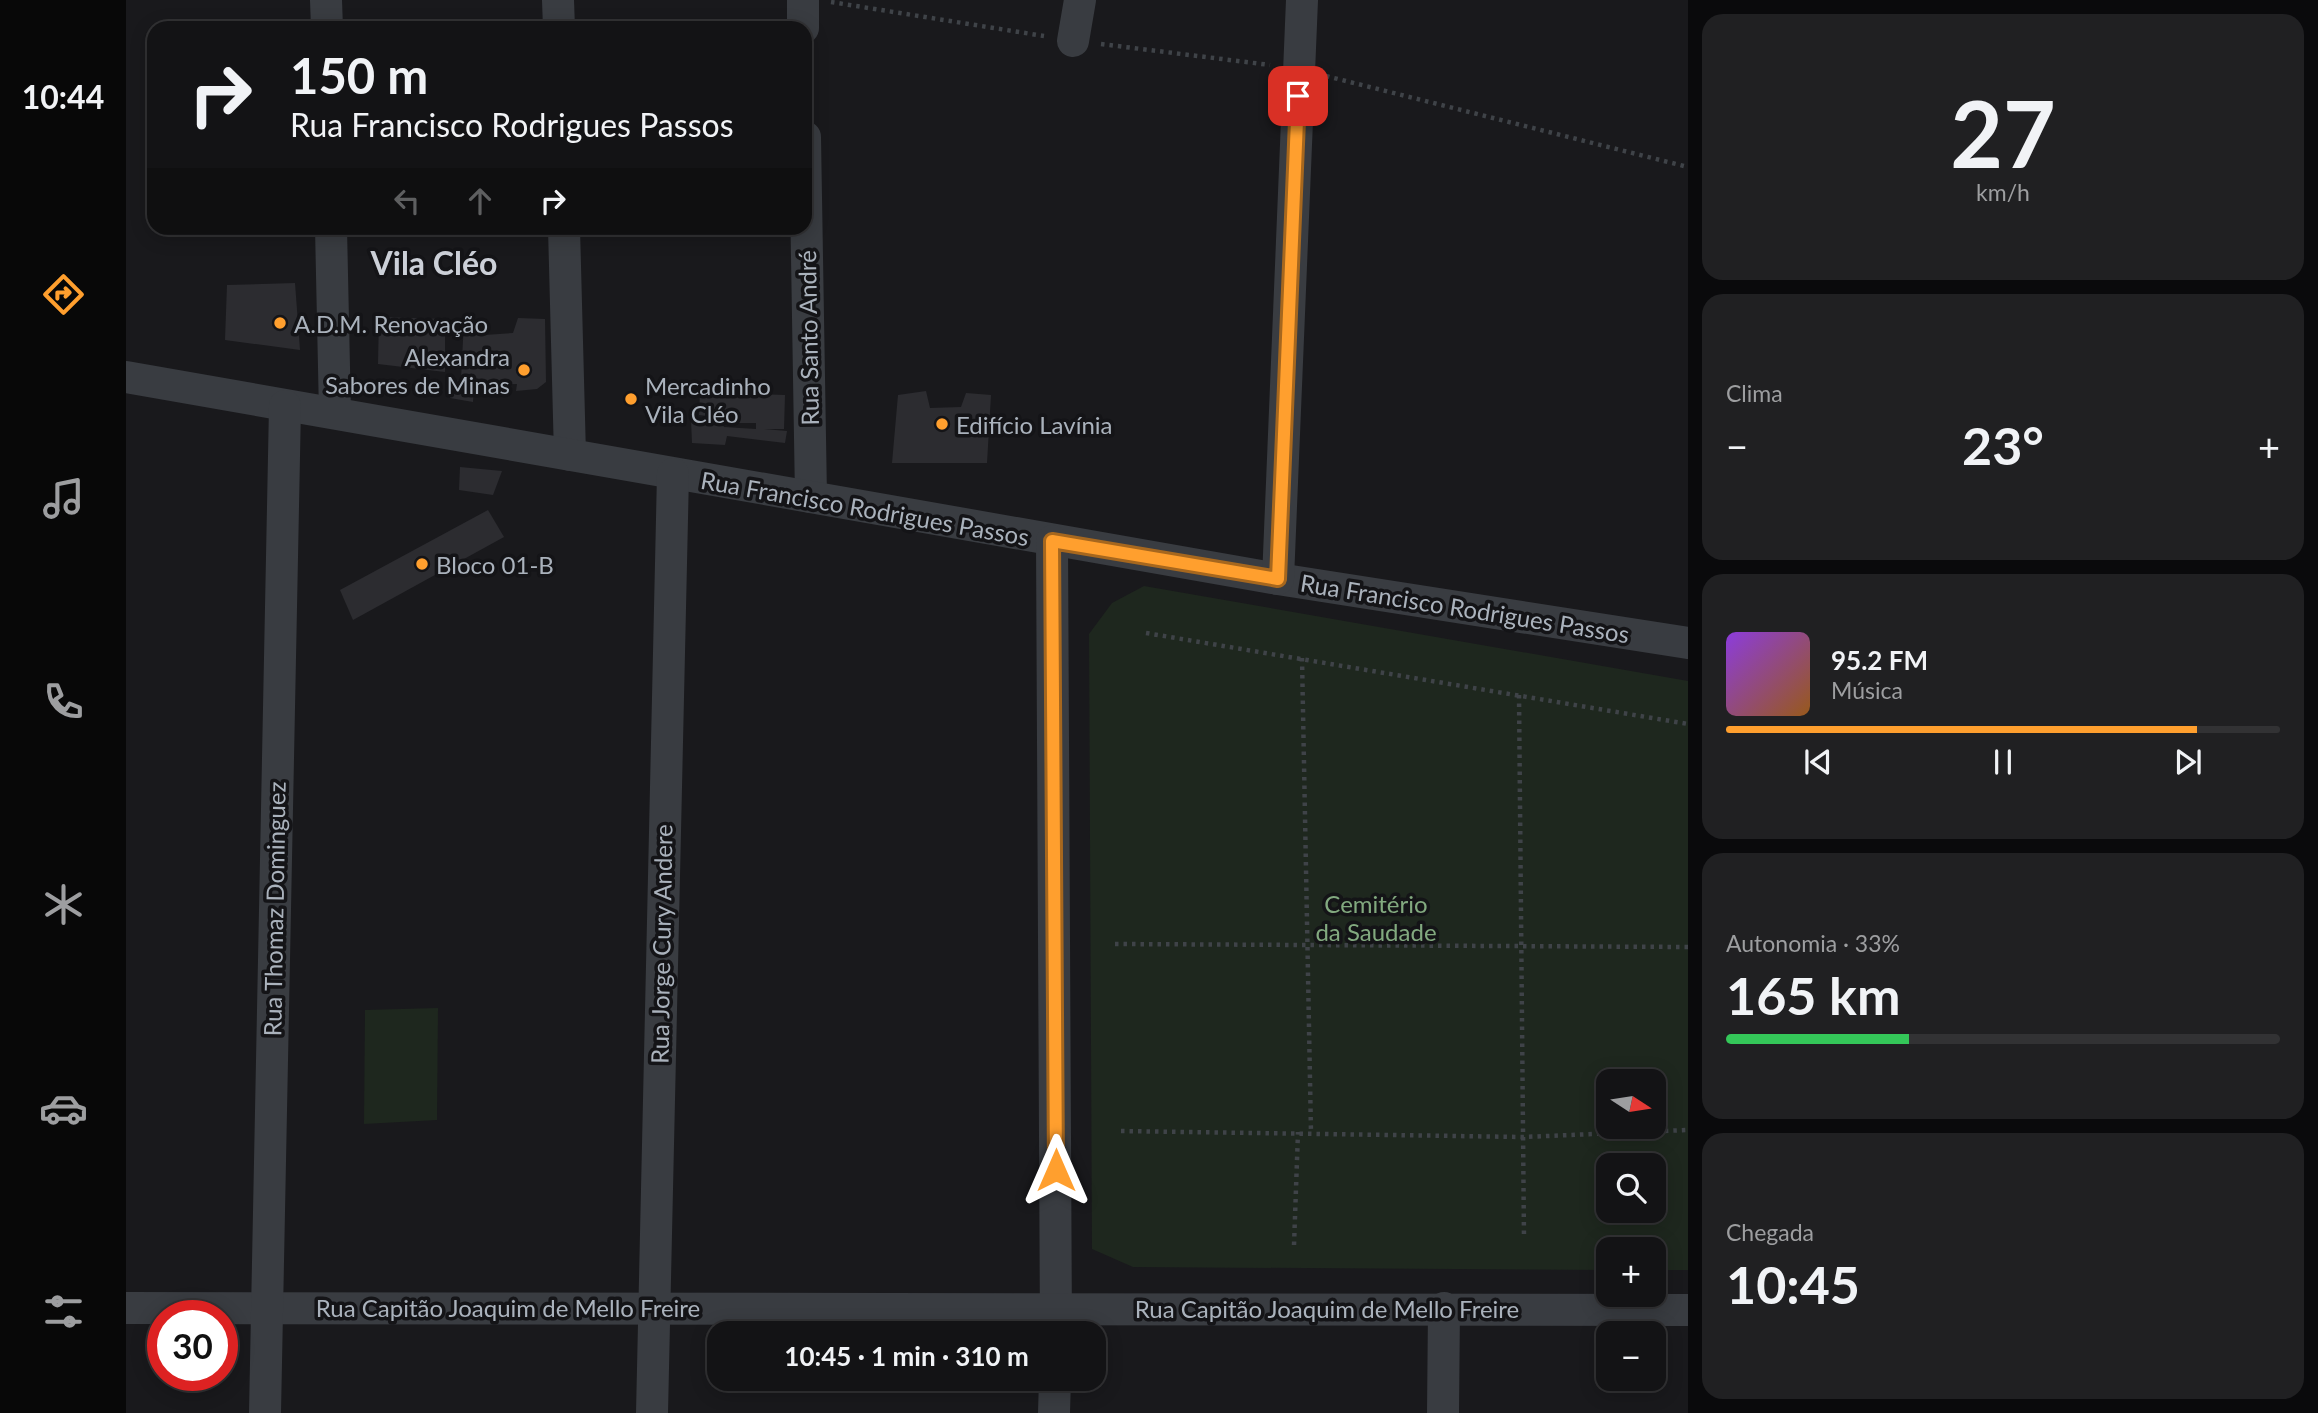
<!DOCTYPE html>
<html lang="pt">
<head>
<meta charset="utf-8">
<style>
	body { margin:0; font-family:Lato,sans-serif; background:#202022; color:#f1f3f6; height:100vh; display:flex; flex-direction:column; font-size:26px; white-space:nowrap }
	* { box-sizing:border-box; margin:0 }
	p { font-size:23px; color:#9d9ea0 }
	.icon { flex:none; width:38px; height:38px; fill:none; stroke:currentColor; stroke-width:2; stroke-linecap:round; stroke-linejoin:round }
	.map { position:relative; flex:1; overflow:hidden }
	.drawer { display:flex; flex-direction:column; gap:14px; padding:14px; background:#0a0a0c; width:630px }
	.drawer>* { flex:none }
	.guide { position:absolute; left:21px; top:21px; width:665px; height:214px; border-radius:21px; box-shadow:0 4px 18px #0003,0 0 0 2px #323234; background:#131315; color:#f1f3f6; overflow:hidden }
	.needle { width:46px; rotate:102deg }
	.fabs { position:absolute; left:1470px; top:1069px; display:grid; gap:14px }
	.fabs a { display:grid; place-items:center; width:70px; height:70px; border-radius:14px; background:#131315; box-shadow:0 4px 18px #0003,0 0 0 2px #323234; font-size:35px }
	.speed { position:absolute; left:21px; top:1300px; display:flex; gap:14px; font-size:35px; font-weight:700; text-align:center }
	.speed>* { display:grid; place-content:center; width:91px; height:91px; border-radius:50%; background:#131315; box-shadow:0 4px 18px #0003,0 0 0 2px #323234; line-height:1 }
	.speed .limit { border:10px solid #d22; background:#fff; color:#111 }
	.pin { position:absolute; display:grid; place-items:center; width:60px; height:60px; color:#fff; margin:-30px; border-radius:14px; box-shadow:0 4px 10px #0006 }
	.me { position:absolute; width:77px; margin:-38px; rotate:0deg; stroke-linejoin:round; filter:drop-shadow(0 0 5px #0008) }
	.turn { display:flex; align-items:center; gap:24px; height:147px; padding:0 28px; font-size:32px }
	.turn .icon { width:91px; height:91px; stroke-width:2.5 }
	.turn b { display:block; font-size:49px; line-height:60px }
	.lanes { display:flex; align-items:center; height:66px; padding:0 28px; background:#0003; justify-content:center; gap:35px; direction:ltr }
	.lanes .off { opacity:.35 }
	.big { font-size:52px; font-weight:700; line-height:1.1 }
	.drawer .card { flex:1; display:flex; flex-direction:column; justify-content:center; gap:10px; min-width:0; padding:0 24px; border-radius:21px; background:#202022 }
	.drawer .dial { align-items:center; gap:0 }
	.dial b { font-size:91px; line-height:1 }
	.song { display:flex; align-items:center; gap:21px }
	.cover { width:84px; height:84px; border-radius:10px; background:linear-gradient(135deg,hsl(270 70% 55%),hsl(30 70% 35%)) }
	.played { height:7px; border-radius:4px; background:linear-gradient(90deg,#ff9f2e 85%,#323234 85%) }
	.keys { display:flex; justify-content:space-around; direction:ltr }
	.heat { display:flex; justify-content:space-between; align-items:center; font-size:38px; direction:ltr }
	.charge { height:10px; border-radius:5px; background:linear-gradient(90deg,#34c759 33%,#323234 0) }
	.trip { position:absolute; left:581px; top:1321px; width:399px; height:70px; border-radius:21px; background:#131315; box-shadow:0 4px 18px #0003,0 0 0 2px #323234; font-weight:700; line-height:70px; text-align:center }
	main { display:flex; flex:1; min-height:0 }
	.menu { display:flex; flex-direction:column; width:126px; justify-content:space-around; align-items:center; background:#080808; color:#9d9ea0 }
	.menu .icon { width:49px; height:49px }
	.menu .active { color:#ff9f2e }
	.menu b { font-size:32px; color:#f1f3f6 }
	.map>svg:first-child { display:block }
	.green { fill:#1e271e; fill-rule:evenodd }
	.building { fill:#2c2c30 }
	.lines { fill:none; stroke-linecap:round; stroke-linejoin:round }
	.path { stroke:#3f4348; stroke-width:4.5; stroke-dasharray:3.5 5; stroke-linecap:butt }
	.minor { stroke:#393c41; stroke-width:32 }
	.route-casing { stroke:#a6671e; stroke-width:18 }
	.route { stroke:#ff9f2e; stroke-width:12 }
	.poi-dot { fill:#ff9f2e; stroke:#141417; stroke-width:2.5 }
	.labels { text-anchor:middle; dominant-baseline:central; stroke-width:7; stroke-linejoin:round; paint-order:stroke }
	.poi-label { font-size:24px; fill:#aab2bc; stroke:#141417; text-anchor:start }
	.street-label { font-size:24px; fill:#aab2bc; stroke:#141417 }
	.park-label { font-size:24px; fill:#82a97f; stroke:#141417 }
	.district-label { font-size:32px; font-weight:bold; fill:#ccd0d8; stroke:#141417 }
</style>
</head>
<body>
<main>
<nav class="menu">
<b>10:44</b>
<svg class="icon active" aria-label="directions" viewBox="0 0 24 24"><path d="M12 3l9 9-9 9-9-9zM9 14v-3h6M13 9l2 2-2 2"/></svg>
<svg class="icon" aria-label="music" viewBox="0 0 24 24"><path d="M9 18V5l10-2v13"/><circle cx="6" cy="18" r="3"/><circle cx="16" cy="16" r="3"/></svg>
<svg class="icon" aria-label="phone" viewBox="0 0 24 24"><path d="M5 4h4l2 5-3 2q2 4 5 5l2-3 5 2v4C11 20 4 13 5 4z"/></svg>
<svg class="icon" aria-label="climate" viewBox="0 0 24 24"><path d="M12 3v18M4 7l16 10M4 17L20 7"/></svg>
<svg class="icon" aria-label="car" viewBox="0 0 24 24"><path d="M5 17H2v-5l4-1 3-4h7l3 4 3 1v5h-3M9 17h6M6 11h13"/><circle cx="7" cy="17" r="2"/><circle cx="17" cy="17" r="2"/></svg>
<svg class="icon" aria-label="filters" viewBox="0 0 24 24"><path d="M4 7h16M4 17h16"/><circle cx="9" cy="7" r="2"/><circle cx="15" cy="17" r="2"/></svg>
</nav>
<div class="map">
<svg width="1562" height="1413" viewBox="0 0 1562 1413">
	<rect width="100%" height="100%" fill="#19191c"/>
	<g class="green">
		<path d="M1018 586 1562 681V1270H1528V1250H1482V1270L1007 1267 966 1249 963 634 986 603ZM1482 1082H1528V1127H1482ZM1482 1166H1528V1211H1482Z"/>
		<path d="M312 1008 311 1120 238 1124 239 1010Z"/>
	</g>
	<g class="building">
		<path d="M169 283 174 350 99 340 101 285Z"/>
		<path d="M253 317 319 319V372L252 364Z"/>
		<path d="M392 318 419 319 420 382 411 389 390 391 391 384 348 385 347 402 324 398 322 382 335 380 338 320H360L359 335 387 333Z"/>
		<path d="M800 391 804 408 835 407 840 393 865 395 861 463H766L772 395Z"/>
		<path d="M574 392 659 395 658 429H638L661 431 659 443 601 436 599 445 566 443 565 420 594 421 598 427 630 429V423H601L600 418 573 415Z"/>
		<path d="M334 467 376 471 367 495 333 490Z"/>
		<path d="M362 510 378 537 227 620 214 590Z"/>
	</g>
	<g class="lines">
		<g class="path">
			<path d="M705 2 918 36"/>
			<path d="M975 44 1144 65"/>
			<path d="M1200 76 1562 167"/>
			<path d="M1020 633 1562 724"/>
			<path d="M1176 658 1185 1133"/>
			<path d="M1393 695 1398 1239"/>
			<path d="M989 944 1562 947"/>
			<path d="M995 1131 1397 1137 1562 1130"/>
			<path d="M1168 1245 1172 1132"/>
		</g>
		<g class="minor">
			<path d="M200 0 201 28"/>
			<path d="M432 0 433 28"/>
			<path d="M677 0V28"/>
			<path d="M947 41 954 0"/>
			<path d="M679 137 685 497"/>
			<path d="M205 228 209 413"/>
			<path d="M438 228 444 455"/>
			<path d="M0 377 1152 579 1562 643"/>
			<path d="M926 541 930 1334"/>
			<path d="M1152 579 1176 0"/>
			<path d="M0 1308 1562 1310"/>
			<path d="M139 1413 159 406"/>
			<path d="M526 1413 547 474"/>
			<path d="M928 1413 929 1379"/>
			<path d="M1317 1413 1318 1308"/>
		</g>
	</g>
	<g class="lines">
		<defs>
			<path id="route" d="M930 1170 926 541 1152 579 1172 96"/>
		</defs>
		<use href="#route" class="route-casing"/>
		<use href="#route" class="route"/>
	</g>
	<g class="poi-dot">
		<circle cx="154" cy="323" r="7"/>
		<circle cx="398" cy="370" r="7"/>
		<circle cx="505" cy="399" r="7"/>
		<circle cx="816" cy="424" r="7"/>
		<circle cx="296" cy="564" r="7"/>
	</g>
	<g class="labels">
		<g class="poi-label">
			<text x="168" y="323">A.D.M. Renovação</text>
			<text x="384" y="356" text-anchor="end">Alexandra<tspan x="384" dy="28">Sabores de Minas</tspan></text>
			<text x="519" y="385">Mercadinho<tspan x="519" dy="28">Vila Cléo</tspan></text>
			<text x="830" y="424">Edifício Lavínia</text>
			<text x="310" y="564">Bloco 01-B</text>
		</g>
		<g class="street-label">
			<text transform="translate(682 338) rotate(-91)">Rua Santo André</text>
			<text transform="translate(739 508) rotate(10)">Rua Francisco Rodrigues Passos</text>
			<text transform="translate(1339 608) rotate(9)">Rua Francisco Rodrigues Passos</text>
			<text transform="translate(148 909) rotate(-89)">Rua Thomaz Dominguez</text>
			<text transform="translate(535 944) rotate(-89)">Rua Jorge Cury Andere</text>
			<text x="382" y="1307">Rua Capitão Joaquim de Mello Freire</text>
			<text x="1201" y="1308">Rua Capitão Joaquim de Mello Freire</text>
		</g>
		<g class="park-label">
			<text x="1250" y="903">Cemitério<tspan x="1250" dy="28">da Saudade</tspan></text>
		</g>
		<g class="district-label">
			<text x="308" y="262">Vila Cléo</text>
		</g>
	</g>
</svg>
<div class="fabs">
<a><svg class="needle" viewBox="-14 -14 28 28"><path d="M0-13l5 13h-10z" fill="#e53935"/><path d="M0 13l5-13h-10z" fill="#9d9ea0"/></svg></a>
<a><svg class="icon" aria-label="search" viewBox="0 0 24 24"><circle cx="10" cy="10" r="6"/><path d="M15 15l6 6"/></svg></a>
<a>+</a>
<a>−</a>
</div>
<div class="speed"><div class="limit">30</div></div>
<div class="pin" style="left:1172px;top:96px;background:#d93025"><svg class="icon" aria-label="arrive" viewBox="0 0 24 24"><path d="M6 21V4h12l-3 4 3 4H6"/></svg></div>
<svg class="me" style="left:930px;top:1170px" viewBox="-20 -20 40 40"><path d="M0-17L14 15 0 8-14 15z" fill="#ff9f2e" stroke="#fff" stroke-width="4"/></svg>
<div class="trip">10:45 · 1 min · 310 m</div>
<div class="guide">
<div class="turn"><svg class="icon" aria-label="right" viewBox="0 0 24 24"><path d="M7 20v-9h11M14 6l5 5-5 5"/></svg><div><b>150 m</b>Rua Francisco Rodrigues Passos</div></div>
<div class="lanes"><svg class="icon off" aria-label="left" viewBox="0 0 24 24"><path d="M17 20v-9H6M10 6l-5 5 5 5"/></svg><svg class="icon off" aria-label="ahead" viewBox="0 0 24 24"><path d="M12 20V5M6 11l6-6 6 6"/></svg><svg class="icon" aria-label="right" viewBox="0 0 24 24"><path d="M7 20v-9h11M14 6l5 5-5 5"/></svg></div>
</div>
</div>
<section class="drawer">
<div class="card dial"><b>27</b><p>km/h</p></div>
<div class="card"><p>Clima</p>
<div class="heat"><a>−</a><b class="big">23°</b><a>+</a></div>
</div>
<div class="card">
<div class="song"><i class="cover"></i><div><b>95.2 FM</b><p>Música</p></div></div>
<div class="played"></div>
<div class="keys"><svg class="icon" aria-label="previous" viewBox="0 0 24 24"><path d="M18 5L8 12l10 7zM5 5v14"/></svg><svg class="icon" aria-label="pause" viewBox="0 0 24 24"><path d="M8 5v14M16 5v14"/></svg><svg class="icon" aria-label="next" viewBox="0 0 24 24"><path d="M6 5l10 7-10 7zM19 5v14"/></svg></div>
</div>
<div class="card"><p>Autonomia · 33%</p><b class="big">165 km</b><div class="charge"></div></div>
<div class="card"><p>Chegada</p><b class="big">10:45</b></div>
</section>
</main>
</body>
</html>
